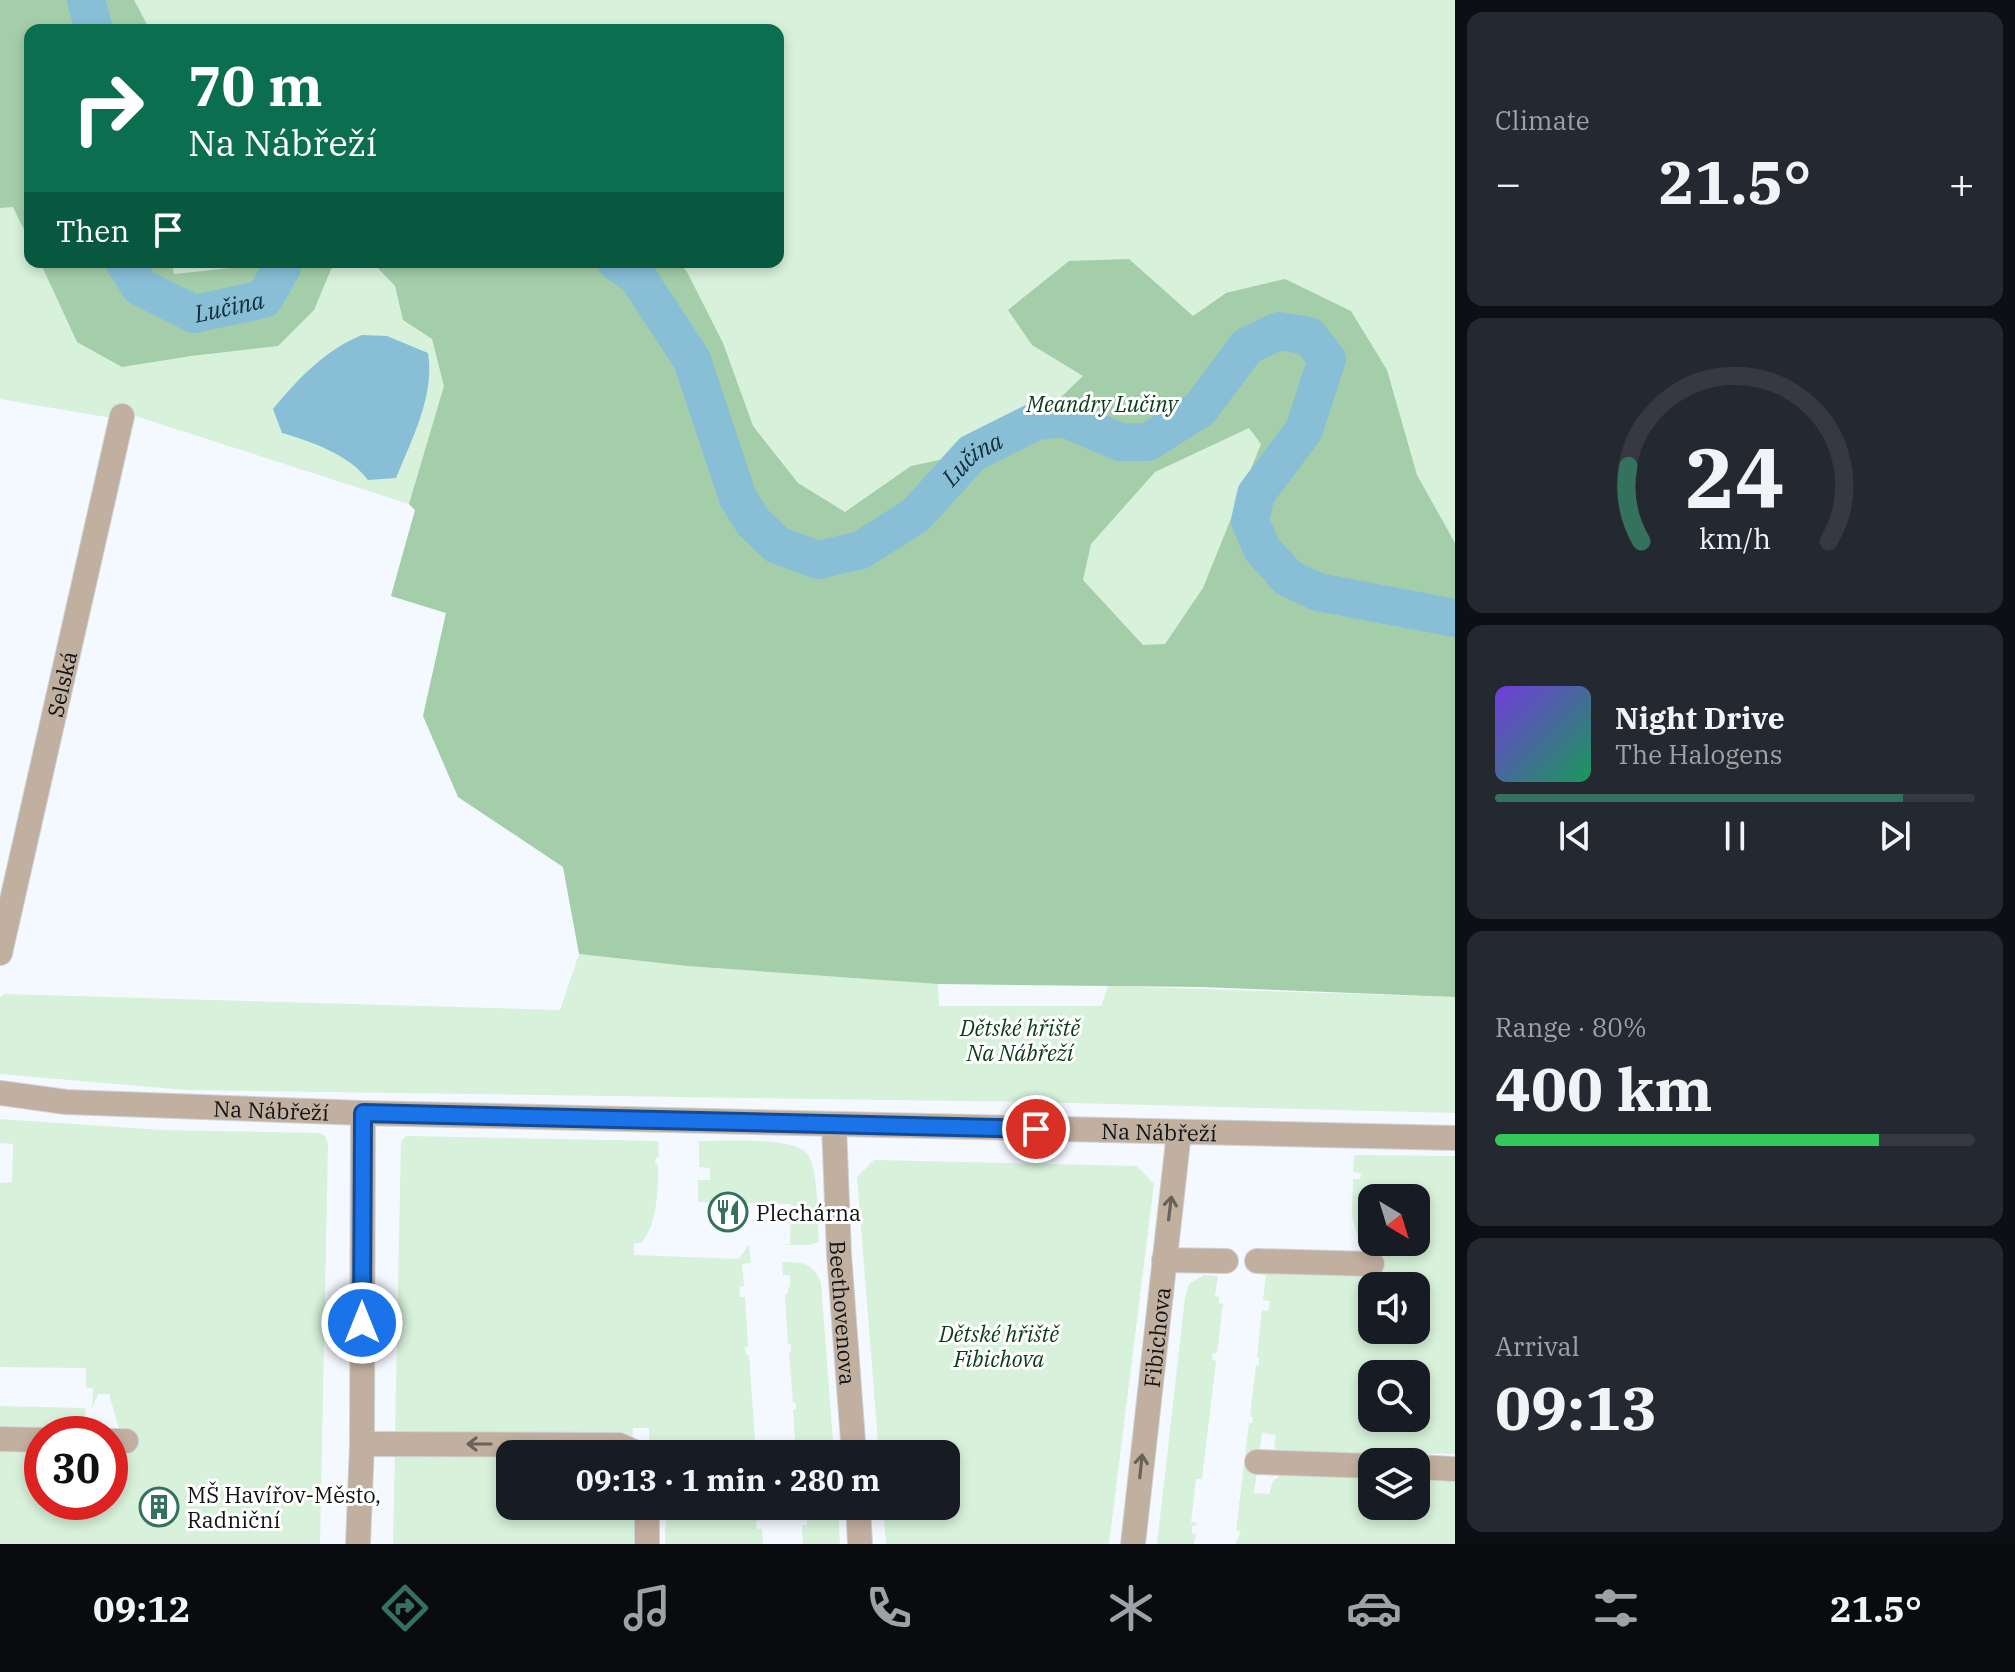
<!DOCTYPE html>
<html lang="en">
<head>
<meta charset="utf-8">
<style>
	body { margin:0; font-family:"IBM Plex Serif",serif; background:#242831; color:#f1f3f6; height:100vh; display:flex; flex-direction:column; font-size:30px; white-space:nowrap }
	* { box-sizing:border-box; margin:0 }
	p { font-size:26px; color:#9ea1a6 }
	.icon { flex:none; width:44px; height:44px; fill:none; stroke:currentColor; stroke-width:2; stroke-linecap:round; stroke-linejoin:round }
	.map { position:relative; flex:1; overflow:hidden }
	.side { display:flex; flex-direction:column; gap:12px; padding:12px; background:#0d0f14; width:560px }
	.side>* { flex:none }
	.banner { position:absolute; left:24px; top:24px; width:760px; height:244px; border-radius:16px; box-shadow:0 4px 12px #0003; background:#0b6e4f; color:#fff; overflow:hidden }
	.needle { width:52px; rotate:142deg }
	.buttons { position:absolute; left:1358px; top:1184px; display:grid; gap:16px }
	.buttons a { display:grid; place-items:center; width:72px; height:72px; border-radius:16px; background:#171b24; box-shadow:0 4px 12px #0003; font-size:40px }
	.speed { position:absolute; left:24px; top:1416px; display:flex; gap:16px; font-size:40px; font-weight:700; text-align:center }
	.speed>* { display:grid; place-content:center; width:104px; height:104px; border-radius:50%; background:#171b24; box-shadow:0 4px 12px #0003; line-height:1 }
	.speed .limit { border:12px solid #d22; background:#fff; color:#111 }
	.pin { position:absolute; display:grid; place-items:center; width:68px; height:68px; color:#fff; margin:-34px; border:4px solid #fff; border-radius:50%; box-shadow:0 2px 8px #0007 }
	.me { position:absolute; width:88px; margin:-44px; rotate:0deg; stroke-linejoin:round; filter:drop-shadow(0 0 6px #0008) }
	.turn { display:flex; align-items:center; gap:28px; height:168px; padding:0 32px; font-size:36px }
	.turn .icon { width:104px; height:104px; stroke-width:2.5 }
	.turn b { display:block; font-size:56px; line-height:68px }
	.then { display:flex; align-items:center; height:76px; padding:0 32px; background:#0003; gap:16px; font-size:30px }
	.big { font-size:60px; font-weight:800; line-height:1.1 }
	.side .widget { flex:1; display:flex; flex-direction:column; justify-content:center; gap:12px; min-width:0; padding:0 28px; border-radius:16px; background:#242831 }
	.side .dial { align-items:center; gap:0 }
	.dial svg { height:208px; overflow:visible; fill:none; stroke:#363941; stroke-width:7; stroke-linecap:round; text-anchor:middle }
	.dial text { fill:#f1f3f6; stroke:none }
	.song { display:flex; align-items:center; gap:24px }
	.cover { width:96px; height:96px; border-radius:12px; background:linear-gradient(135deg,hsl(260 70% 55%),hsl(150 70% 35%)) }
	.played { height:8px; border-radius:4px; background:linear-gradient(90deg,#35725e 85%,#363941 85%) }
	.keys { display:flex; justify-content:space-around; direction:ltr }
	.heat { display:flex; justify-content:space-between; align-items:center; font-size:44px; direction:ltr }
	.charge { height:12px; border-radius:6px; background:linear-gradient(90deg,#34c759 80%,#363941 0) }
	.trip { position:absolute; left:496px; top:1440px; width:464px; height:80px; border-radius:16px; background:#171b24; box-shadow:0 4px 12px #0003; font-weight:800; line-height:80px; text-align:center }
	.tabs { display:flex; height:128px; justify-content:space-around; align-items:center; background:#090b0e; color:#9ea1a6 }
	.tabs .icon { width:56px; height:56px }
	.tabs .current { color:#35725e }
	.tabs b { font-size:36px; color:#f1f3f6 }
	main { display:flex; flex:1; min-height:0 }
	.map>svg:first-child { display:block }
	.green { fill:#d7f1da; fill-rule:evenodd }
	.forest { fill:#a4ceaa; fill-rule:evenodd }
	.water { fill:#88bfd7 }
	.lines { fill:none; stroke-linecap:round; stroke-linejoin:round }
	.river { stroke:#88bfd7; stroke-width:38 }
	.street-casing { stroke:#d0d4da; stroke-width:26 }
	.street { stroke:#c1af9f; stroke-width:24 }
	.oneway { stroke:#69625b }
	.route-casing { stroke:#114b97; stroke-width:20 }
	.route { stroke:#1a73e8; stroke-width:14 }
	.labels { text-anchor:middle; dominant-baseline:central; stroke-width:6; stroke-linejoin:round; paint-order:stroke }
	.park-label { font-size:22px; font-style:italic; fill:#0a3a18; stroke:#fff }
	.street-label { font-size:22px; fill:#111417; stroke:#fff }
	.poi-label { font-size:22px; fill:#111417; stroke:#fff; text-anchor:start }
	.water-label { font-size:24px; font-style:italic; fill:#112d38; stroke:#fff }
</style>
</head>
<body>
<main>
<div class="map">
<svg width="1455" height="1544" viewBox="0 0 1455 1544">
	<rect width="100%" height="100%" fill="#f4f9ff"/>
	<g class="green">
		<path d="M0 0H1455V943L635 846 423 716 446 613 391 596 415 510 409 504 129 414 112 418 0 399ZM30 30H778V262H30Z"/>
		<path d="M579 954 687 966 938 984 939 1006H1101L1108 986 1455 997V1113L1036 1102 187 1090 0 1074V997L5 994 560 1010Z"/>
		<path d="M0 1119 162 1130 320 1133 325 1136 328 1144 320 1544H0V1446L42 1447V1502H110V1448L120 1432 109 1394H98L92 1409 93 1388H86V1368L0 1367V1183L12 1182 13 1144 0 1143Z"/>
		<path d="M406 1136 658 1141 659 1157H656L655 1164 658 1165C658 1188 658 1223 642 1242L634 1244V1255L739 1259 749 1244 751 1263 742 1264 744 1286 739 1287 740 1297H745L748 1346 745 1347 746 1355H749L756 1454 655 1453 649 1445V1428H633L632 1441 395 1436 401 1141Z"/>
		<path d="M699 1141C722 1141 796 1136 808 1155 819 1172 817 1220 819 1242L809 1245H781L790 1244 791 1204 698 1202V1180H710V1168L699 1167Z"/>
		<path d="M1354 1155 1455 1156V1454L1409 1453V1455L1389 1452 1388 1455 1368 1452 1367 1454 1347 1452 1344 1454 1343 1452 1278 1454 1274 1446 1276 1435 1262 1433 1254 1493 1269 1494 1273 1481 1284 1473 1372 1474V1506H1416V1475H1455V1544H1235L1241 1532 1236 1530 1249 1423H1252L1253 1417 1250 1416 1256 1365H1259V1358L1257 1357 1262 1310 1268 1311 1270 1301 1263 1300 1266 1275 1258 1274V1268L1363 1254 1352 1217 1353 1179H1360L1361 1173 1353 1172ZM1372 1198H1416V1242H1372ZM1372 1286H1416V1330H1372ZM1372 1374H1416V1418H1372Z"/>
		<path d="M874 1160 1137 1166 1154 1184 1109 1544H886L883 1506H946V1454H879L857 1177Z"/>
		<path d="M782 1262C802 1262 813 1262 821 1283L834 1454H796L793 1410 796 1409V1403H793L789 1352 791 1351V1344H788L785 1294H788V1287H790V1275H783Z"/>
		<path d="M1204 1275 1218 1276 1215 1296 1219 1297V1303L1223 1304 1217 1353H1213L1212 1360 1216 1361 1202 1479H1196L1191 1522 1197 1523 1196 1526H1192V1533L1196 1534 1194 1544H1157L1185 1298 1189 1284Z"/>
		<path d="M0 1406 86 1408 84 1422 78 1431 0 1429Z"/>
		<path d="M395 1449 510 1454V1506H642L641 1544H393Z"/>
		<path d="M666 1506H760L761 1520 756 1521 757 1529H762L763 1544H665Z"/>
		<path d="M806 1506H838L840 1544H803L802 1525H807V1518H801V1513L806 1512Z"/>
	</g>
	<g class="forest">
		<path d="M0 0H134L150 30H30V242L13 207 0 208Z"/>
		<path d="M1129 259 1193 316 1226 293 1285 279 1351 311 1387 370 1417 475 1455 543V997L1202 987 938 984 687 966 579 954 563 867 458 797 423 716 446 613 391 596 415 510 409 504 444 386 432 339 403 320 395 286 372 262H679L687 272 723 343 753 426 798 483 845 512 911 466 972 453 1036 421 1083 376 1032 345 1008 310 1069 261ZM1249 428 1261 444 1203 588 1165 644 1143 645 1083 580 1091 544 1155 472Z"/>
		<path d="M40 262H172L174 274 231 268 229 262H334L314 310 278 346 191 356 122 367 77 342Z"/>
	</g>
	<path class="water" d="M362 335 387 336 428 353C435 395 412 439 396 478L368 480C350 455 310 441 282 433L273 409C298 379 325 350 362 335Z"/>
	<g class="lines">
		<g class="river">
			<path d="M86 0 94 30"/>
			<path id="s1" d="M124 262 140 287 194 314 264 299 282 267V262"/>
			<path id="s2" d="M616 262 637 276 692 360 738 498 753 522 777 545 818 560 861 550 916 515 972 453 1036 421 1064 418 1120 442H1148L1200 409 1247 346 1279 331 1309 336 1327 359 1304 430 1256 494 1250 521 1262 549 1288 578 1318 592 1455 618"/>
		</g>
		<defs>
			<g id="street">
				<path id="s3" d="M0 953 122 416"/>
				<path id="s4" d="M0 1093 66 1102 363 1113 1455 1138"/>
				<path id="s5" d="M834 1125 839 1254 854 1454"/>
				<path d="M1164 1260 1226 1261"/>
				<path d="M1257 1261 1372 1264"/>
				<path d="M0 1439 42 1440"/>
				<path d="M110 1441H126"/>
				<path d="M362 1444 619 1445 639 1454"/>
				<path d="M1257 1462 1372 1466"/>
				<path d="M1416 1467 1455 1469"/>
				<path d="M647 1506V1544"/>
				<path d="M858 1506 860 1544"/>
				<path d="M358 1544 362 1444 363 1113"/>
				<path id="s6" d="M1133 1544 1179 1132"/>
			</g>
		</defs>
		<use href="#street" class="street-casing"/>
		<use href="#street" class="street"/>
	</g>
	<defs><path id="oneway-shaft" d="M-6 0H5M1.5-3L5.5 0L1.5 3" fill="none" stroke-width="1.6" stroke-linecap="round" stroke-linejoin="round" transform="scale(2)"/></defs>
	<g class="oneway">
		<use href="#oneway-shaft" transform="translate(1170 1208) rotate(-83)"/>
		<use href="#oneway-shaft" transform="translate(479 1444) rotate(-180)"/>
		<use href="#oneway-shaft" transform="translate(1141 1466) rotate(-84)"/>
	</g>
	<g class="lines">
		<defs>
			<path id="route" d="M362 1323 363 1113 1036 1129"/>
		</defs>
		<use href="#route" class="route-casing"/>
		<use href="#route" class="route"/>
	</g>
	<defs>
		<symbol id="restaurant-ring" viewBox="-11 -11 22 22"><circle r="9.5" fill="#fff" stroke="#35725e" stroke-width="1.5"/><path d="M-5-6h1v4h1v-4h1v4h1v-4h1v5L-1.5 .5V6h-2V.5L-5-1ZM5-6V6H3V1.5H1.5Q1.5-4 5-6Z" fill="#35725e"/></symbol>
		<symbol id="building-ring" viewBox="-11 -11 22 22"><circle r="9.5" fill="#fff" stroke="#35725e" stroke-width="1.5"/><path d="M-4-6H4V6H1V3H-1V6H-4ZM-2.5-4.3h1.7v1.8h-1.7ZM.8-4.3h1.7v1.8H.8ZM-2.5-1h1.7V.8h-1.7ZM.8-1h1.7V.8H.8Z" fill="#35725e"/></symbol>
	</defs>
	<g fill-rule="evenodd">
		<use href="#restaurant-ring" x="706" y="1190" width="44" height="44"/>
		<use href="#building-ring" x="137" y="1485" width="44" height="44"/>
	</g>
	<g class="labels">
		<g class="park-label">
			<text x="1102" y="403">Meandry Lučiny</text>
			<text x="1020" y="1027">Dětské hřiště<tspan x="1020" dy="25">Na Nábřeží</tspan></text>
			<text x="999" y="1333">Dětské hřiště<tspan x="999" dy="25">Fibichova</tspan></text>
		</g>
		<g class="street-label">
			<text stroke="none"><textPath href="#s3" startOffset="276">Selská</textPath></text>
			<text stroke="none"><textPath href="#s4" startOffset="272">Na Nábřeží</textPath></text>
			<text stroke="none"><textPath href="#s4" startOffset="1160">Na Nábřeží</textPath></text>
			<text stroke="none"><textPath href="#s5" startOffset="188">Beethovenova</textPath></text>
			<text stroke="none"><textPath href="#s6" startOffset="208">Fibichova</textPath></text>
		</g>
		<g class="poi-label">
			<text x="756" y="1212">Plechárna</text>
			<text x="187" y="1494">MŠ Havířov-Město,<tspan x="187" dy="25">Radniční</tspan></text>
		</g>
		<g class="water-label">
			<text stroke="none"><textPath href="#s1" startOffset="126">Lučina</textPath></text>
			<text stroke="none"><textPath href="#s2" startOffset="566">Lučina</textPath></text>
		</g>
	</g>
</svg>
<div class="buttons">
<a><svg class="needle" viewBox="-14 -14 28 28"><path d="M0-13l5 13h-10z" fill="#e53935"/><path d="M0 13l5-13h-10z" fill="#9ea1a6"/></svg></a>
<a><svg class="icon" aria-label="sound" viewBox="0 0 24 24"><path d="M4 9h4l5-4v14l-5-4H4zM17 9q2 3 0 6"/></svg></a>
<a><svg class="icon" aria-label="search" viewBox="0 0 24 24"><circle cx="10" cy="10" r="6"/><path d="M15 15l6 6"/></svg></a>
<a><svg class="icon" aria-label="layers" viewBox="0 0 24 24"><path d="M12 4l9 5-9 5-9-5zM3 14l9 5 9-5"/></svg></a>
</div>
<div class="speed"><div class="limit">30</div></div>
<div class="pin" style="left:1036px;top:1129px;background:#d93025"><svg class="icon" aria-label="arrive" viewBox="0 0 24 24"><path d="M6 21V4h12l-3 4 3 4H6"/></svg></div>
<svg class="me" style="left:362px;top:1323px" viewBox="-20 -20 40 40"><circle r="17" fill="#1a73e8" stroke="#fff" stroke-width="3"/><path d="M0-11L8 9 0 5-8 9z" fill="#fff"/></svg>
<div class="trip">09:13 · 1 min · 280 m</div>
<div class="banner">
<div class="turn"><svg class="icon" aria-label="right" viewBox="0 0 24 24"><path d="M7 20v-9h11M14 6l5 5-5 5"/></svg><div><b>70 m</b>Na Nábřeží</div></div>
<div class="then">Then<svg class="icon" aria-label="arrive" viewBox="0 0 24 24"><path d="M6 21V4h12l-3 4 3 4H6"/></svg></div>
</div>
</div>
<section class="side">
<div class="widget"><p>Climate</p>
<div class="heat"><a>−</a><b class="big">21.5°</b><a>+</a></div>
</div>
<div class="widget dial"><svg viewBox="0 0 100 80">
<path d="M14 69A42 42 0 1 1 86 69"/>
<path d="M14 69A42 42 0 0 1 9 40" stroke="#35725e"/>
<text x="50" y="56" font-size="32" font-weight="700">24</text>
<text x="50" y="72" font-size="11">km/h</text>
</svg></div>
<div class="widget">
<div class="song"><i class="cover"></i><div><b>Night Drive</b><p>The Halogens</p></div></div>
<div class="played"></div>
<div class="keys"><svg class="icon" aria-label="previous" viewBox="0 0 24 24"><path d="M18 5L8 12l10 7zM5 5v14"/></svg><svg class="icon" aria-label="pause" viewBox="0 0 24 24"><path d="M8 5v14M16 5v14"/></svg><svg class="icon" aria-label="next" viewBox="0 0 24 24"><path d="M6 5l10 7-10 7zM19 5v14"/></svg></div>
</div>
<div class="widget"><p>Range · 80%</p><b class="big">400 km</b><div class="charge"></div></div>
<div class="widget"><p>Arrival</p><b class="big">09:13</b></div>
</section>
</main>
<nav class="tabs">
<b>09:12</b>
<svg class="icon current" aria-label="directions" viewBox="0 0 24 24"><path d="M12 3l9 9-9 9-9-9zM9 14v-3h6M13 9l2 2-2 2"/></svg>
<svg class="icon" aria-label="music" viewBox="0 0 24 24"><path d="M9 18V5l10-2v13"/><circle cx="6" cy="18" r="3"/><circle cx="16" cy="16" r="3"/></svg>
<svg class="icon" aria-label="phone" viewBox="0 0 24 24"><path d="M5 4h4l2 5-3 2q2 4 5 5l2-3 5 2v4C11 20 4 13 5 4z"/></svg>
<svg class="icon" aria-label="climate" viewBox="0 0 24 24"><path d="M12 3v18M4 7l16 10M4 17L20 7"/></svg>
<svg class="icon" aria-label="car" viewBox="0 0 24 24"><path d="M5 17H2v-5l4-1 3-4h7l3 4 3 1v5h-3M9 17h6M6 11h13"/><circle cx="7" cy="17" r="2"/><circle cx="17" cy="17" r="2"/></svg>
<svg class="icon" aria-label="filters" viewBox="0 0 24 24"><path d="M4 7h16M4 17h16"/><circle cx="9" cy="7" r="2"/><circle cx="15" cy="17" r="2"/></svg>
<b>21.5°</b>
</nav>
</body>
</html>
